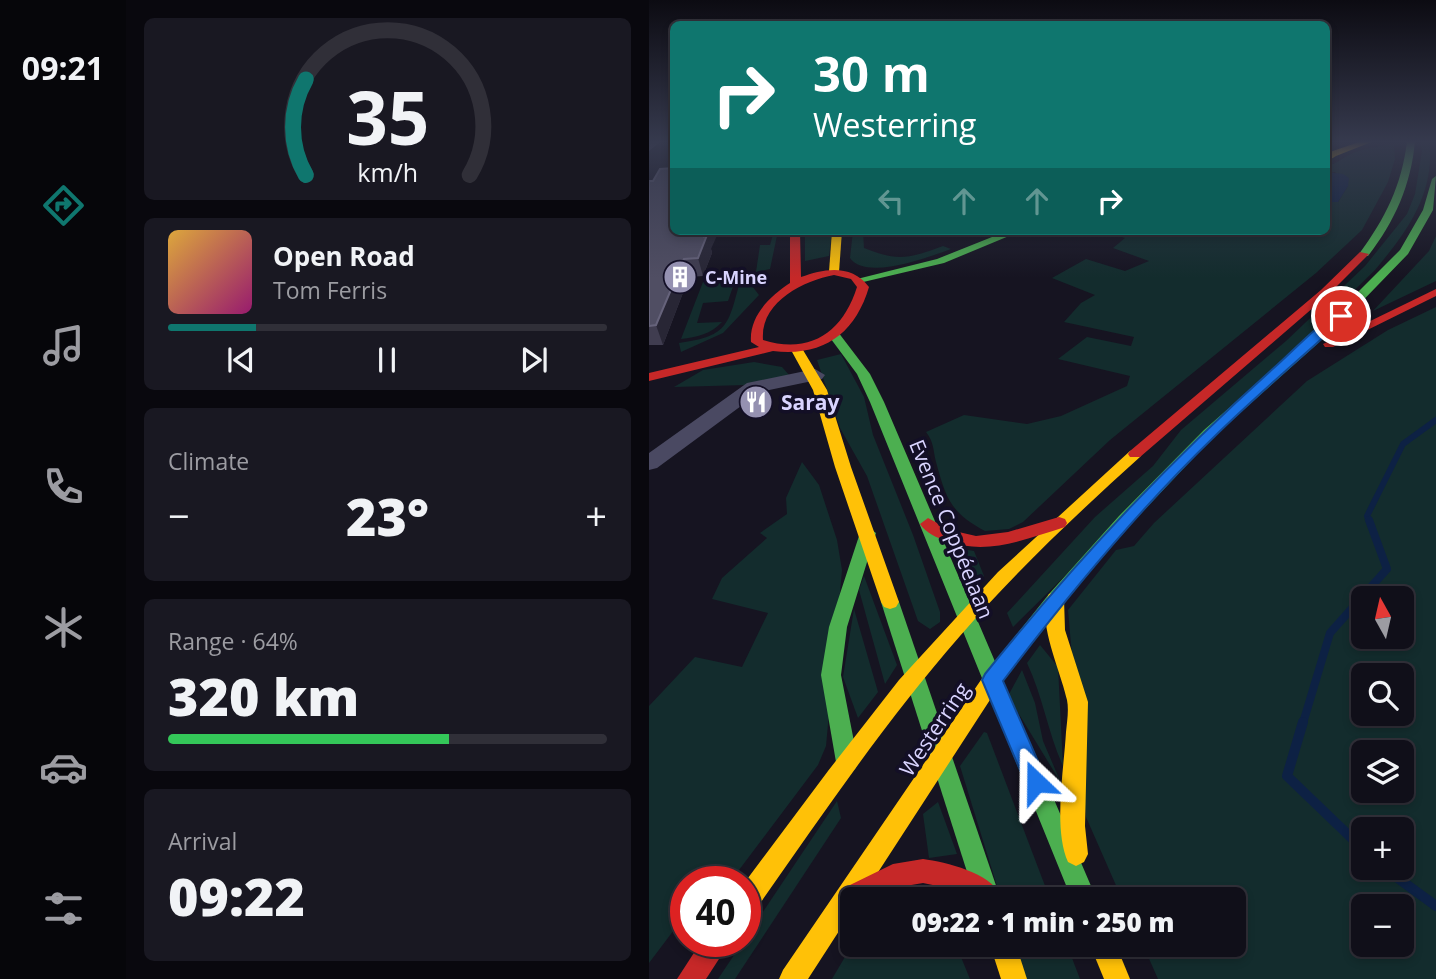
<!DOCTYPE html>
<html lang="en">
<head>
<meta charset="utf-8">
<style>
	body { margin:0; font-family:"Open Sans",sans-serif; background:#191822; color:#f1f3f6; height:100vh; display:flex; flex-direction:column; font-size:26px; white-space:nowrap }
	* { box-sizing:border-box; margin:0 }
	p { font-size:23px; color:#9c9ca2 }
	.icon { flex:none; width:38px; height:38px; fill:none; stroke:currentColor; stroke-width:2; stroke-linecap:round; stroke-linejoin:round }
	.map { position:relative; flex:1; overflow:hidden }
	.sheet { display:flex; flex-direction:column; gap:18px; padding:18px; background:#09080e; width:523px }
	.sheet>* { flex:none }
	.hud { position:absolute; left:21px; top:21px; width:660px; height:214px; border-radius:10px; box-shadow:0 4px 10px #0003,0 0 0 2px #302f38; background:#0f766e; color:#fff; overflow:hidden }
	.needle { width:46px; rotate:352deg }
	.controls { position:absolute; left:702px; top:586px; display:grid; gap:14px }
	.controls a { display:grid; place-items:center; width:63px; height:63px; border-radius:10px; background:#100f19; box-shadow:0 4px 10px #0003,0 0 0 2px #302f38; font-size:35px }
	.speed { position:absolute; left:21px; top:866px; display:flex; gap:14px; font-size:35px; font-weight:700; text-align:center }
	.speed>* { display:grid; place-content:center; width:91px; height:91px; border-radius:50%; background:#100f19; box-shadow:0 4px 10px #0003,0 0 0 2px #302f38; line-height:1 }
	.speed .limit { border:10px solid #d22; background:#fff; color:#111 }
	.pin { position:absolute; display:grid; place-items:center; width:60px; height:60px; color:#fff; margin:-30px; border:4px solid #fff; border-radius:50%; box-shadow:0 2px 7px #0007 }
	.me { position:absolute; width:77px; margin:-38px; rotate:337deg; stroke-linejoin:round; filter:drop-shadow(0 0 5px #0008) }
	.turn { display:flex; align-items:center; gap:24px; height:147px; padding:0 28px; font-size:32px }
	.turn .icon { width:91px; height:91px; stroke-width:2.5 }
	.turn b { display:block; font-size:49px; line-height:60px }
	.lanes { display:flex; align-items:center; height:66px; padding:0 28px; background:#0003; justify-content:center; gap:35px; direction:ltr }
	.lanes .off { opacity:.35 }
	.big { font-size:52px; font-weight:800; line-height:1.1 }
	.sheet .card { flex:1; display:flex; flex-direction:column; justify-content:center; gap:10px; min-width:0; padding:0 24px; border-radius:10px; background:#191822 }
	.sheet .dial { align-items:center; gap:0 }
	.dial svg { height:182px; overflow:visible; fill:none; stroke:#302f38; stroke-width:7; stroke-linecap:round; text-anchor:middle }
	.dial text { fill:#f1f3f6; stroke:none }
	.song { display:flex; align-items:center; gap:21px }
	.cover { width:84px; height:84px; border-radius:10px; background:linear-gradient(135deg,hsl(40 70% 55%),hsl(320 70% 35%)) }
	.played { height:7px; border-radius:4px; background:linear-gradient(90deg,#0f766e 20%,#302f38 20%) }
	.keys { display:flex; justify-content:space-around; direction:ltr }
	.heat { display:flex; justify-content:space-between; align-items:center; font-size:38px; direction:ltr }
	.charge { height:10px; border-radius:5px; background:linear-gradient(90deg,#34c759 64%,#302f38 0) }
	.trip { position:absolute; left:191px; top:887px; width:406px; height:70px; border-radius:10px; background:#100f19; box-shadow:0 4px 10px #0003,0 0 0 2px #302f38; font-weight:800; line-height:70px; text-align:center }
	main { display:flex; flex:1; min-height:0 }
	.menu { display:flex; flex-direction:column; width:126px; justify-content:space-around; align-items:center; background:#06060a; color:#9c9ca2 }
	.menu .icon { width:49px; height:49px }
	.menu .active { color:#0f766e }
	.menu b { font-size:32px; color:#f1f3f6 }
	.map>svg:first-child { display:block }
	.green { fill:#132c2d; fill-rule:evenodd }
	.water { fill:#0d2144 }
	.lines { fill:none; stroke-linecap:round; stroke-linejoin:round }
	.stream-far2 { stroke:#0d2144; stroke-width:6 }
	.stream-far1 { stroke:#0d2144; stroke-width:8 }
	.stream { stroke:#0d2144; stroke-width:10 }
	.street { fill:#4a4962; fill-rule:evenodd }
	.fast { fill:#4caf50; fill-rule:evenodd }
	.slow { fill:#ffc107; fill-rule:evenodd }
	.jam { fill:#c62828; fill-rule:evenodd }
	.wall { fill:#403d50 }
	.shaded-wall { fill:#282635 }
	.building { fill:#504e63; stroke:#66637b; stroke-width:2 }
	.route { fill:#1a73e8; stroke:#114b97; stroke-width:2 }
	.labels { text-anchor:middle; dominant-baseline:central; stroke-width:7; stroke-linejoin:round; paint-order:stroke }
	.far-poi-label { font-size:18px; font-weight:bold; fill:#d9d4ff; stroke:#130f26; text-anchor:start }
	.poi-label { font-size:21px; font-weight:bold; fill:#d9d4ff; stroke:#130f26; text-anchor:start }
	.street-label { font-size:21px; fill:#d9d4ff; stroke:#130f26 }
</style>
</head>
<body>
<main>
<nav class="menu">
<b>09:21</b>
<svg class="icon active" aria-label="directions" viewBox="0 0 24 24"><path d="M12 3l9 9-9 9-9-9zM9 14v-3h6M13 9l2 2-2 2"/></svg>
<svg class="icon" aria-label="music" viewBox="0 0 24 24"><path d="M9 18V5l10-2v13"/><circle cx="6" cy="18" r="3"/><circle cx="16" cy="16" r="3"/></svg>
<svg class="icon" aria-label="phone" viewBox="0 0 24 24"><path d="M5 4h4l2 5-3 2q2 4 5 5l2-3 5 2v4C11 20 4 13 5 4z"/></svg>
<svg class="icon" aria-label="climate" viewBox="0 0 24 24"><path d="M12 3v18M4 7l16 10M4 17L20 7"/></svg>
<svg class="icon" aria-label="car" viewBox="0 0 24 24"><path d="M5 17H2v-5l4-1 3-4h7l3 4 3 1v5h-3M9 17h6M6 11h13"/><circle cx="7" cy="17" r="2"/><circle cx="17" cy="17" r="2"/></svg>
<svg class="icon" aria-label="filters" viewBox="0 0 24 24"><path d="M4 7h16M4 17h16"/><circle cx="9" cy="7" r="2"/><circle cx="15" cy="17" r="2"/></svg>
</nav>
<section class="sheet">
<div class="card dial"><svg viewBox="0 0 100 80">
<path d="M14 69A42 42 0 1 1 86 69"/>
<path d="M14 69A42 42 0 0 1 14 27" stroke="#0f766e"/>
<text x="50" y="56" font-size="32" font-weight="700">35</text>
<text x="50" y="72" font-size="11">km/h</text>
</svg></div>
<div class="card">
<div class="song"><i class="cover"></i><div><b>Open Road</b><p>Tom Ferris</p></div></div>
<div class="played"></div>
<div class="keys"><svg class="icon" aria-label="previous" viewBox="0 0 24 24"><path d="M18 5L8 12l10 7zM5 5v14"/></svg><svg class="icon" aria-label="pause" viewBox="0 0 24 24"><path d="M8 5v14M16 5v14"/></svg><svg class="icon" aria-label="next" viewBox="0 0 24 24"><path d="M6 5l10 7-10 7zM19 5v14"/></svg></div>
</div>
<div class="card"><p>Climate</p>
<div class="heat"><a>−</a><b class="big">23°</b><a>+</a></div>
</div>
<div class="card"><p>Range · 64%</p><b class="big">320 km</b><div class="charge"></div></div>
<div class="card"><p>Arrival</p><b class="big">09:22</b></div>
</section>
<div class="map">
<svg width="787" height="979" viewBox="0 0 787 979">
	<rect width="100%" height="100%" fill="#161421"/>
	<g class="green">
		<path d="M771 141H780C787 193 757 233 726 270L364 627 358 613 446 517 504 466 532 430 637 341 716 266 758 214 766 194 773 151Z"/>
		<path d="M745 144 746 159 739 182 713 230 667 273 461 440 374 522 360 529 336 531C302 513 297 499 287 462 284 450 285 442 277 432L315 415 378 424 412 416 478 386 481 376 409 359 438 337 482 346 485 337 415 322 432 303 446 295 403 278 437 259 476 271 500 261 464 248 476 238 455 231 506 234 515 231H677V202H689L699 186 686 172H677V166C689 164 694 157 704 153 717 148 731 146 745 144Z"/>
		<path d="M125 231H129L121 269 107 272 111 245H121Z"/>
		<path d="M156 231H183L180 256 156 261Z"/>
		<path d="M204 231H214L215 248C249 262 261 258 294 246L302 249C280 257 217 281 201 258Z"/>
		<path d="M787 236V281L724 311 780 251Z"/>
		<path d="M96 277 110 295 74 333 32 352 30 343C82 336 79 323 92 278Z"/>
		<path d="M87 278 79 301 54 303 48 323 73 322C62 334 48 337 32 339L54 282Z"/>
		<path d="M787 307V979H509L494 945H584V900L473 899 437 817 419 610 467 550 485 546 505 523 658 381 739 330ZM714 598H752V637H714ZM714 676H752V714H714ZM714 752H752V791H714ZM714 830H752V868H714ZM714 906H752V945H714Z"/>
		<path d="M192 354 215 397 224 435 264 535 291 612V622L281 629 269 621 218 476 191 428 168 360Z"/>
		<path d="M105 362 133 367 141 376 97 385 25 387 54 370Z"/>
		<path d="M153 462 170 485 188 540 193 570 177 746 169 765 81 882H37V914L0 963V706L46 657 93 667 119 613 63 599 73 578 118 538 111 533 138 514 137 498Z"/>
		<path d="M302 547 325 551 335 576 321 590Z"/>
		<path d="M215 576 248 665 236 684 210 590Z"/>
		<path d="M205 609 229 692 209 718 194 677Z"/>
		<path d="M391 645 409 667 414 766C399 733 394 697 378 663Z"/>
		<path d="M373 670 386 703 394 741 412 783 359 696Z"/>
		<path d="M335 732 338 733 401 899H352L311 766Z"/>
		<path d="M188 801 192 818 86 979H69Z"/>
		<path d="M289 802 308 854 280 858 274 814Z"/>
		<path d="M203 945H307L321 979H183Z"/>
		<path d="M367 945H418L431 979H377Z"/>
	</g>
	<path class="water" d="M677 172 694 174 700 178 699 186 689 202H677Z"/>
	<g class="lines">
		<path class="stream-far2" d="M720 522 718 516 754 444 787 420"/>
		<path class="stream-far1" d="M654 723 681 633 738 569 720 520"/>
		<g class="stream">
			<path d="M654 722 638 776 714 849"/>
			<path d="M735 868 787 906"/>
		</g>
		<g class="street">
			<path d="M0 141H12L0 151Z"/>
			<path d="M166 369 176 375 173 379 111 392 8 468 0 470V453L98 383Z"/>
		</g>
		<g class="fast">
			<path d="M758 141H766C762 185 746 221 719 256H711L710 254C736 219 753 185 758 141Z"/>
			<path d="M787 176 784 210 759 254 696 319 565 436 482 524 412 604 382 644 375 646 368 644 365 639 368 634 400 594 470 516 555 430 688 313 751 250 774 210 783 179Z"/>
			<path d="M358 231H372L295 263 210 283 204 280 288 259Z"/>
			<path d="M185 331 189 332 221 374 235 402 448 900H423L221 402 208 374 179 335Z"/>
			<path d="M219 527 227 533 198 627 192 675 209 762 206 769 198 772 190 769 187 762 172 675 180 627 211 533Z"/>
			<path d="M241 595 247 597 250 602 352 900H327L232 602 235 597Z"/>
		</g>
		<g class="slow">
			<path d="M713 141H725L687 156 677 162V155L681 152Z"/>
			<path d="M183 231H193L190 272 185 275 180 272Z"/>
			<path d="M148 346 154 350 178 390 202 467 250 602 247 607 241 609 235 607 232 602 186 467 164 390 142 350Z"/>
			<path d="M486 449 493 454 491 457C428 514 366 572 311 636 235 723 171 818 105 912L96 915V882L179 771 250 680 349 572 481 451Z"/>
			<path d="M406 592 412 594 415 599 416 630 439 702 436 826 439 854 435 862 427 866 419 862C404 829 415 769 417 732 418 722 420 710 418 700 413 674 386 618 400 594Z"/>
			<path d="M375 632 382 634 385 639 382 644 350 686 211 900H203V911L159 979H130L134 970 336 674 368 634Z"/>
			<path d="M341 945H367L378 979H352Z"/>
			<path d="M441 945H467L481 979H455Z"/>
		</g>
		<g class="jam">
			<path d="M141 231H151L152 277C176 268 203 264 220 287 206 334 174 357 124 351L0 381V373L110 347 102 342C100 316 121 296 141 283ZM185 275 202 279 208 287C194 332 161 355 114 340 111 302 154 281 185 275Z"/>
			<path d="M711 252 720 254 680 294 491 457H481L479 454 481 451 672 290Z"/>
			<path d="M787 289V296L684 347H676L674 344Z"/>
			<path d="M410 517 416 519 418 523 416 527C377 539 338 556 298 541 288 538 277 533 271 524L279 518 301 530 327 536 359 532Z"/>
			<path d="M274 859C297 862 342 873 351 895L350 900H323L303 889 274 883 245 888 224 900H203L201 903 198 894 201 885 244 864Z"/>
			<path d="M52 942H81L57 979H28Z"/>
		</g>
	</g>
	<path class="wall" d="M0 181 62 249 63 253 54 276 40 277 14 345H0Z"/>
	<g class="shaded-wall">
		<path d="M58 231H70L62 249 63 253 54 276 49 258Z"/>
		<path d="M35 259 40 277 14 345 7 325Z"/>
	</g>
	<path class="building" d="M24 168V231H58L56 236 58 235 49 258 35 259 7 325 0 326V181H4L11 169Z"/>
	<linearGradient id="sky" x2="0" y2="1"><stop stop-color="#0c0b12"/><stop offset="0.51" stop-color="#363a4e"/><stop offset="1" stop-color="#363a4e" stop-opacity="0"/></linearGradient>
	<rect width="787" height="278" fill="url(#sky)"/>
	<path class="route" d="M692 312 698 316 696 318C653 357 608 395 566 436 488 511 419 595 354 681L398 782 395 789 387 792 379 789 333 680 336 674C425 563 520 461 627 366 642 353 676 317 692 312Z"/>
	<defs>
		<symbol id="building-disc" viewBox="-11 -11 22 22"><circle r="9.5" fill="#9591b1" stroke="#130f26"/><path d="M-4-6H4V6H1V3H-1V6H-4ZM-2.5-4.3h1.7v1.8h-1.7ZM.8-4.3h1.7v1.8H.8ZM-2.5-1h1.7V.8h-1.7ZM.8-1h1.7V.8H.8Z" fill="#fff"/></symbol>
		<symbol id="restaurant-disc" viewBox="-11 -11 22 22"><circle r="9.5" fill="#9591b1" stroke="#130f26"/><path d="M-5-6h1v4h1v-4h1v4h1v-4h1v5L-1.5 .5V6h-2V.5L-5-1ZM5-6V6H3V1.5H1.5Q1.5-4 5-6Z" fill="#fff"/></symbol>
	</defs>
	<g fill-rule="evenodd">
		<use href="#building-disc" x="12" y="258" width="38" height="38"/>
		<use href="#restaurant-disc" x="88" y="383" width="38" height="38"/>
	</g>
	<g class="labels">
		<g class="far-poi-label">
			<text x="56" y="277">C-Mine</text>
		</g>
		<g class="poi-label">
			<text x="132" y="402">Saray</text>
		</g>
		<g class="street-label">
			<text transform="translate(303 529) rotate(68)">Evence Coppéelaan</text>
			<text transform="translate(285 729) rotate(-56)">Westerring</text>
		</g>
	</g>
</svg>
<div class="controls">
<a><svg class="needle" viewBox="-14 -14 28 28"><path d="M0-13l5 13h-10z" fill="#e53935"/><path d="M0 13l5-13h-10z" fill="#9c9ca2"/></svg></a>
<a><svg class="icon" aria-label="search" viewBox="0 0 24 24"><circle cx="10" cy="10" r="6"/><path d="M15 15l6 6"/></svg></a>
<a><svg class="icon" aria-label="layers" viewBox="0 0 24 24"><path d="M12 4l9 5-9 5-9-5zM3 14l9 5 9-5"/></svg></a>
<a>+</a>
<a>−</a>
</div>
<div class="speed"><div class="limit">40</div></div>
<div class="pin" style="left:692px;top:316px;background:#d93025"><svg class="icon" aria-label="arrive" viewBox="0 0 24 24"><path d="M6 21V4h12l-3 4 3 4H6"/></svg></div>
<svg class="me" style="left:387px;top:782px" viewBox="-20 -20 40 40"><path d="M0-17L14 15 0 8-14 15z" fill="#1a73e8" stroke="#fff" stroke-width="4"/></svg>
<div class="trip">09:22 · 1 min · 250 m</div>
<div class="hud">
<div class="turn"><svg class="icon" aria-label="right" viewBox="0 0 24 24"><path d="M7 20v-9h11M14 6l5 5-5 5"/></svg><div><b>30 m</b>Westerring</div></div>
<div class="lanes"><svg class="icon off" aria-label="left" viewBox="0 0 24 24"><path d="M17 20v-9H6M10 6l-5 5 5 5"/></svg><svg class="icon off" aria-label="ahead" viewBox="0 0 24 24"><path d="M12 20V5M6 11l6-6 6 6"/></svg><svg class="icon off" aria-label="ahead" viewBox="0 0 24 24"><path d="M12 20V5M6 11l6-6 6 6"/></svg><svg class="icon" aria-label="right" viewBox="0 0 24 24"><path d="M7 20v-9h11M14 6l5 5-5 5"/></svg></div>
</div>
</div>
</main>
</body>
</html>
